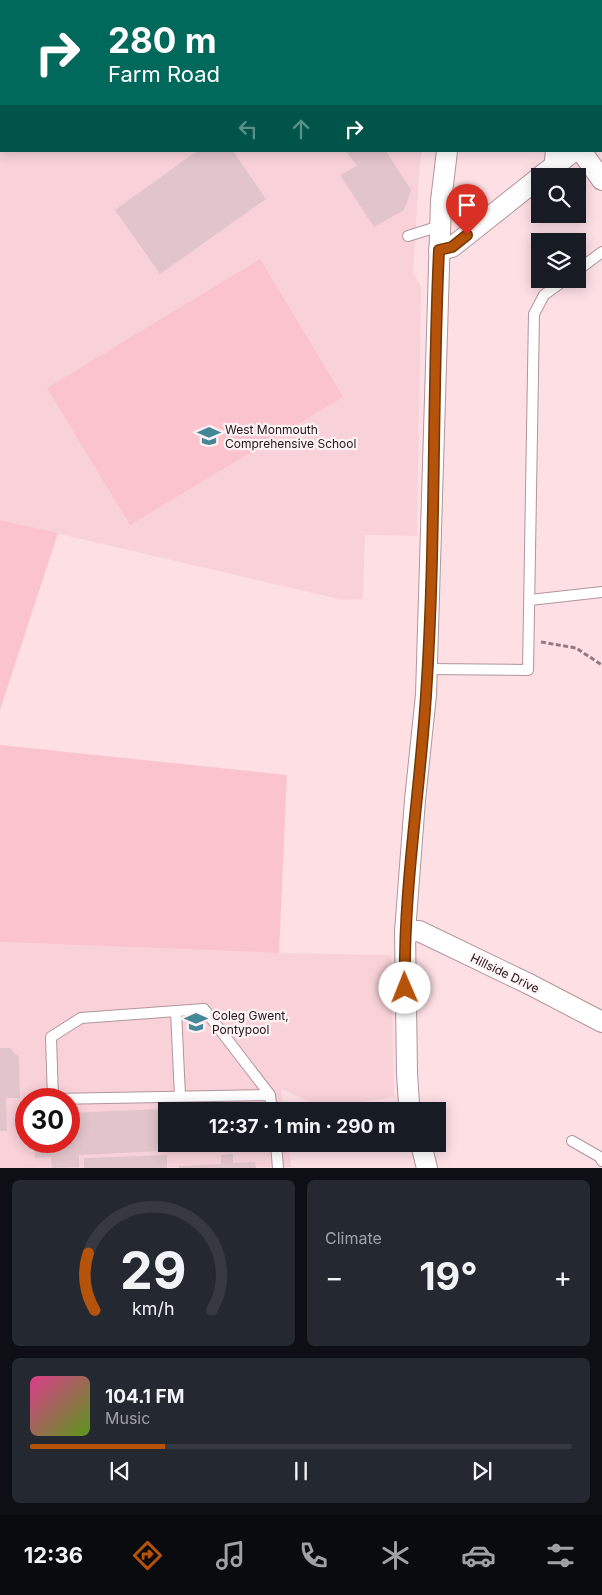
<!DOCTYPE html>
<html lang="en">
<head>
<meta charset="utf-8">
<style>
	body { margin:0; font-family:Inter,sans-serif; background:#242831; color:#f1f3f6; height:100vh; display:flex; flex-direction:column; font-size:19px; white-space:nowrap }
	* { box-sizing:border-box; margin:0 }
	p { font-size:16px; color:#9ea1a6 }
	.icon { flex:none; width:28px; height:28px; fill:none; stroke:currentColor; stroke-width:2; stroke-linecap:round; stroke-linejoin:round }
	.map { position:relative; height:1168px; overflow:hidden }
	.side { display:flex; flex-direction:column; gap:12px; padding:12px; background:#0d0f14; flex:1 }
	.side>* { flex:none }
	.top-card { position:absolute; left:0px; top:0px; width:602px; height:152px; box-shadow:0 2px 12px #0003; background:#00695c; color:#fff; overflow:hidden }
	.tools { position:absolute; left:531px; top:168px; display:grid; gap:10px }
	.tools a { display:grid; place-items:center; width:55px; height:55px; border-radius:0px; background:#171b24; box-shadow:0 2px 12px #0003; font-size:25px }
	.speed { position:absolute; left:15px; top:1088px; display:flex; gap:10px; font-size:25px; font-weight:700; text-align:center }
	.speed>* { display:grid; place-content:center; width:65px; height:65px; border-radius:50%; background:#171b24; box-shadow:0 2px 12px #0003; line-height:1 }
	.speed .limit { border:8px solid #d22; background:#fff; color:#111 }
	.pin { position:absolute; display:grid; place-items:center; width:42px; height:42px; color:#fff; margin:-51px -21px; border-radius:50% 50% 50% 0; rotate:-45deg; box-shadow:0 0 5px #0007 }
	.pin .icon { rotate:45deg }
	.me { position:absolute; width:55px; margin:-28px; rotate:359deg; stroke-linejoin:round; filter:drop-shadow(0 0 4px #0008) }
	.turn { display:flex; align-items:center; gap:18px; height:105px; padding:0 25px; font-size:22px }
	.turn .icon { width:65px; height:65px; stroke-width:2.5 }
	.turn b { display:block; font-size:35px; line-height:42px }
	.lanes { display:flex; align-items:center; height:48px; padding:0 25px; background:#0003; justify-content:center; gap:25px; direction:ltr }
	.lanes .off { opacity:.35 }
	.big { font-size:38px; font-weight:700; line-height:1.1 }
	.side .tile { flex:1; display:flex; flex-direction:column; justify-content:center; gap:8px; min-width:0; padding:0 18px; border-radius:8px; background:#242831 }
	.side .dial { align-items:center; gap:0 }
	.dial svg { height:130px; overflow:visible; fill:none; stroke:#363941; stroke-width:7; stroke-linecap:round; text-anchor:middle }
	.dial text { fill:#f1f3f6; stroke:none }
	.song { display:flex; align-items:center; gap:15px }
	.cover { width:60px; height:60px; border-radius:8px; background:linear-gradient(135deg,hsl(330 70% 55%),hsl(90 70% 35%)) }
	.played { height:5px; border-radius:2px; background:linear-gradient(90deg,#b45309 25%,#363941 25%) }
	.keys { display:flex; justify-content:space-around; direction:ltr }
	.heat { display:flex; justify-content:space-between; align-items:center; font-size:28px; direction:ltr }
	.side .tiles { flex:1; display:grid; gap:12px; grid-template-columns:1fr 1fr }
	.tile:last-child { grid-column:span 2 }
	.trip { position:absolute; left:158px; top:1102px; width:288px; height:50px; border-radius:0px; background:#171b24; box-shadow:0 2px 12px #0003; font-weight:700; line-height:50px; text-align:center }
	.tab-bar { display:flex; height:80px; justify-content:space-around; align-items:center; background:#090b0e; color:#9ea1a6 }
	.tab-bar .icon { width:35px; height:35px }
	.tab-bar .selected { color:#b45309 }
	.tab-bar b { font-size:22px; color:#f1f3f6 }
	.map>svg:first-child { display:block }
	.built { fill:#f9d2d9; fill-rule:evenodd }
	.green { fill:#fbc3cd }
	.building { fill:#e2c5ca }
	.lines { fill:none; stroke-linecap:round; stroke-linejoin:round }
	.service-casing { stroke:#b1959a; stroke-width:12 }
	.minor-casing { stroke:#b1959a; stroke-width:22 }
	.path { stroke:#8f7b7f; stroke-width:3; stroke-dasharray:5 2.5; stroke-linecap:butt }
	.service { stroke:#fff; stroke-width:10 }
	.minor { stroke:#fff; stroke-width:20 }
	.route-casing { stroke:#753606; stroke-width:12 }
	.route { stroke:#b45309; stroke-width:9 }
	.labels { text-anchor:middle; dominant-baseline:central; stroke-width:4.5; stroke-linejoin:round; paint-order:stroke }
	.poi-label { font-size:12px; fill:#201618; stroke:#fef2f4; text-anchor:start }
	.street-label { font-size:12px; fill:#201618; stroke:#fef2f4 }
</style>
</head>
<body>
<div class="map">
<svg width="602" height="1168" viewBox="0 0 602 1168">
	<rect width="100%" height="100%" fill="#fddfe4"/>
	<g class="built">
		<path d="M90 0H461V1H91Z"/>
		<path d="M0 121H1V151H422L420 162 413 272 421 287 417 536 365 535 363 599 343 600 0 520Z"/>
		<path d="M0 942 279 953 391 955 394 1097 323 1108 281 1089 284 1111H166V1144H288L291 1167 0 1168ZM26 1099H69V1141H26Z"/>
	</g>
	<g class="green">
		<path d="M0 0H90L91 1H1V121H0Z"/>
		<path d="M260 259 343 397 130 525 47 388Z"/>
		<path d="M0 520 58 533 0 710Z"/>
		<path d="M0 745 287 775 279 953 0 942Z"/>
	</g>
	<g class="building">
		<path d="M197 151H233L266 199 160 274 115 210Z"/>
		<path d="M346 151H386L411 190 404 210 374 227 340 175 357 166Z"/>
		<path d="M0 1048H10L14 1053 19 1056 20 1098H6L7 1131H0Z"/>
		<path d="M206 1107V1111H166V1144H207L208 1149 79 1155V1167L52 1168 51 1157 35 1158 34 1141H69V1113Z"/>
		<path d="M233 1154V1163L255 1162 256 1168H179V1166L221 1164V1155Z"/>
		<path d="M167 1155V1168H84V1158Z"/>
	</g>
	<g class="lines">
		<defs>
			<g id="service">
				<path d="M426 1 427 0"/>
				<path d="M579 1V0"/>
				<path d="M549 169 551 151"/>
				<path d="M408 236 440 226"/>
				<path d="M578 270 602 252"/>
				<path d="M530 600 602 592"/>
				<path d="M427 669 528 670 534 314 544 295 566 279"/>
				<path d="M176 1011 180 1096"/>
				<path d="M270 1095 53 1099 51 1037 81 1018 204 1009 270 1095 272 1111"/>
				<path d="M572 1141 600 1157 602 1161"/>
				<path d="M276 1144 278 1168"/>
			</g>
			<g id="minor">
				<path d="M477 1V0"/>
				<path d="M601 130 602 129"/>
				<path d="M581 151 602 180"/>
				<path d="M541 176 574 151"/>
				<path d="M439 250 452 247 540 177"/>
				<path d="M405 932 419 931 531 985 602 1022"/>
				<path d="M411 1111 409 1104 407 1073 405 932 415 800 426 695 441 201 447 151"/>
				<path d="M421 1144 427 1168"/>
			</g>
		</defs>
		<use href="#service" class="service-casing"/>
		<use href="#minor" class="minor-casing"/>
		<path class="path" d="M541 642 576 648 602 665"/>
		<use href="#service" class="service"/>
		<use href="#minor" class="minor"/>
	</g>
	<g class="lines">
		<defs>
			<path id="route" d="M405 988C403 890 420 793 426 695 436 547 432 398 439 250L452 247 467 235"/>
		</defs>
		<use href="#route" class="route-casing"/>
		<use href="#route" class="route"/>
	</g>
	<defs>
		<symbol id="school-bare" viewBox="-9 -9 18 18"><path d="M0-5L7-2L0 1L-7-2ZM-4 1L0 2.5L4 1V4Q0 6-4 4Z" fill="#448797" stroke="#fef2f4" stroke-width="2.5" paint-order="stroke"/></symbol>
		<symbol id="university-bare" viewBox="-9 -9 18 18"><path d="M0-5L7-2L0 1L-7-2ZM-4 1L0 2.5L4 1V4Q0 6-4 4Z" fill="#448797" stroke="#fef2f4" stroke-width="2.5" paint-order="stroke"/></symbol>
	</defs>
	<g fill-rule="evenodd">
		<use href="#school-bare" x="193" y="420" width="32" height="32"/>
		<use href="#university-bare" x="180" y="1006" width="32" height="32"/>
	</g>
	<g class="labels">
		<g class="poi-label">
			<text x="225" y="429">West Monmouth<tspan x="225" dy="14">Comprehensive School</tspan></text>
			<text x="212" y="1015">Coleg Gwent,<tspan x="212" dy="14">Pontypool</tspan></text>
		</g>
		<g class="street-label">
			<text transform="translate(505 973) rotate(26)">Hillside Drive</text>
		</g>
	</g>
</svg>
<div class="tools">
<a><svg class="icon" aria-label="search" viewBox="0 0 24 24"><circle cx="10" cy="10" r="6"/><path d="M15 15l6 6"/></svg></a>
<a><svg class="icon" aria-label="layers" viewBox="0 0 24 24"><path d="M12 4l9 5-9 5-9-5zM3 14l9 5 9-5"/></svg></a>
</div>
<div class="speed"><div class="limit">30</div></div>
<div class="pin" style="left:467px;top:235px;background:#d93025"><svg class="icon" aria-label="arrive" viewBox="0 0 24 24"><path d="M6 21V4h12l-3 4 3 4H6"/></svg></div>
<svg class="me" style="left:405px;top:988px" viewBox="-20 -20 40 40"><circle r="19" fill="#fff"/><path d="M0-13L10 11 0 6-10 11z" fill="#b45309"/></svg>
<div class="trip">12:37 · 1 min · 290 m</div>
<div class="top-card">
<div class="turn"><svg class="icon" aria-label="right" viewBox="0 0 24 24"><path d="M7 20v-9h11M14 6l5 5-5 5"/></svg><div><b>280 m</b>Farm Road</div></div>
<div class="lanes"><svg class="icon off" aria-label="left" viewBox="0 0 24 24"><path d="M17 20v-9H6M10 6l-5 5 5 5"/></svg><svg class="icon off" aria-label="ahead" viewBox="0 0 24 24"><path d="M12 20V5M6 11l6-6 6 6"/></svg><svg class="icon" aria-label="right" viewBox="0 0 24 24"><path d="M7 20v-9h11M14 6l5 5-5 5"/></svg></div>
</div>
</div>
<section class="side">
<div class="tiles">
<div class="tile dial"><svg viewBox="0 0 100 80">
<path d="M14 69A42 42 0 1 1 86 69"/>
<path d="M14 69A42 42 0 0 1 10 34" stroke="#b45309"/>
<text x="50" y="56" font-size="32" font-weight="700">29</text>
<text x="50" y="72" font-size="11">km/h</text>
</svg></div>
<div class="tile"><p>Climate</p>
<div class="heat"><a>−</a><b class="big">19°</b><a>+</a></div>
</div>
<div class="tile">
<div class="song"><i class="cover"></i><div><b>104.1 FM</b><p>Music</p></div></div>
<div class="played"></div>
<div class="keys"><svg class="icon" aria-label="previous" viewBox="0 0 24 24"><path d="M18 5L8 12l10 7zM5 5v14"/></svg><svg class="icon" aria-label="pause" viewBox="0 0 24 24"><path d="M8 5v14M16 5v14"/></svg><svg class="icon" aria-label="next" viewBox="0 0 24 24"><path d="M6 5l10 7-10 7zM19 5v14"/></svg></div>
</div>
</div>
</section>
<nav class="tab-bar">
<b>12:36</b>
<svg class="icon selected" aria-label="directions" viewBox="0 0 24 24"><path d="M12 3l9 9-9 9-9-9zM9 14v-3h6M13 9l2 2-2 2"/></svg>
<svg class="icon" aria-label="music" viewBox="0 0 24 24"><path d="M9 18V5l10-2v13"/><circle cx="6" cy="18" r="3"/><circle cx="16" cy="16" r="3"/></svg>
<svg class="icon" aria-label="phone" viewBox="0 0 24 24"><path d="M5 4h4l2 5-3 2q2 4 5 5l2-3 5 2v4C11 20 4 13 5 4z"/></svg>
<svg class="icon" aria-label="climate" viewBox="0 0 24 24"><path d="M12 3v18M4 7l16 10M4 17L20 7"/></svg>
<svg class="icon" aria-label="car" viewBox="0 0 24 24"><path d="M5 17H2v-5l4-1 3-4h7l3 4 3 1v5h-3M9 17h6M6 11h13"/><circle cx="7" cy="17" r="2"/><circle cx="17" cy="17" r="2"/></svg>
<svg class="icon" aria-label="filters" viewBox="0 0 24 24"><path d="M4 7h16M4 17h16"/><circle cx="9" cy="7" r="2"/><circle cx="15" cy="17" r="2"/></svg>
</nav>
</body>
</html>
